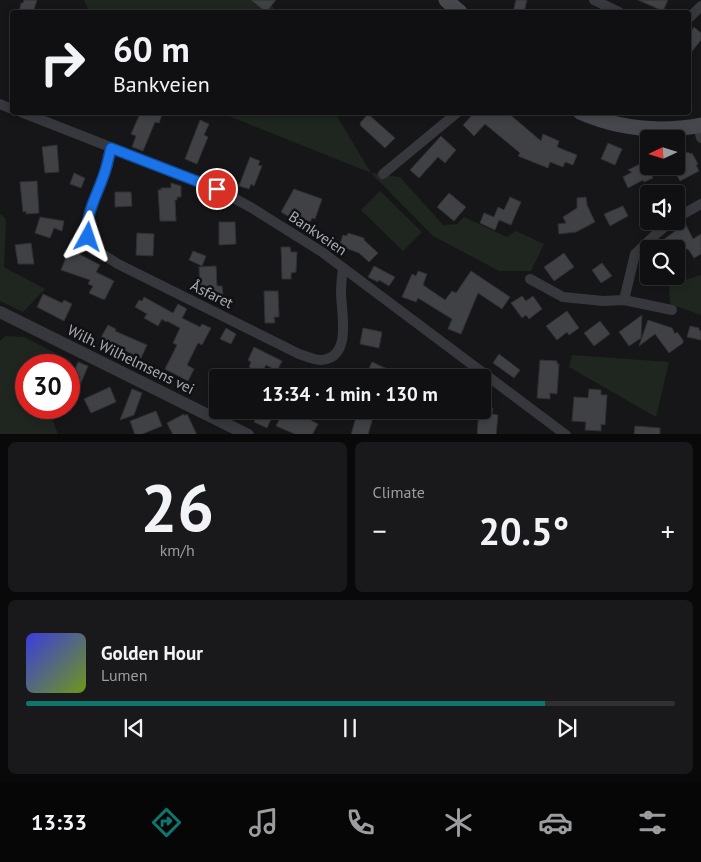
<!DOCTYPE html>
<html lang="en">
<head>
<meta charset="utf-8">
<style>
	body { margin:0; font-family:"PT Sans",sans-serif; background:#19191b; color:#f1f3f6; height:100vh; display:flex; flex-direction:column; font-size:19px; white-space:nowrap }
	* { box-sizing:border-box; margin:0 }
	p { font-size:16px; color:#9c9d9f }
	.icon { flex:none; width:28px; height:28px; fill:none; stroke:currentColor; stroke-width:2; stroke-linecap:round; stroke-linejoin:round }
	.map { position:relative; height:434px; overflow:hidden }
	.drawer { display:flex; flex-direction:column; gap:8px; padding:8px; background:#09090a; flex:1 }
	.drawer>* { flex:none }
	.hud { position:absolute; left:10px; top:10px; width:681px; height:105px; border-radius:5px; box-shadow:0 2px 8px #0003,0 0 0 1px #303032; background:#101012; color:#f1f3f6; overflow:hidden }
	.needle { width:32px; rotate:266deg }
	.buttons { position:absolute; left:640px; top:130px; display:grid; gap:10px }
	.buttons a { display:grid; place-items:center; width:45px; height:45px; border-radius:5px; background:#101012; box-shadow:0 2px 8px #0003,0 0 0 1px #303032; font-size:25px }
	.speed { position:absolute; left:15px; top:354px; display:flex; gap:10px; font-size:25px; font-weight:700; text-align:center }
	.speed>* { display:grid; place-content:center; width:65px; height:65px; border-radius:50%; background:#101012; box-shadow:0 2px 8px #0003,0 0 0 1px #303032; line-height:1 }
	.speed .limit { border:8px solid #d22; background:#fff; color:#111 }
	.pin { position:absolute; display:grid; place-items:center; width:42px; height:42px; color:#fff; margin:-21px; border:2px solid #fff; border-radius:50%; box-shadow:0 1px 5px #0007 }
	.me { position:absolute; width:55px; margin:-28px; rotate:5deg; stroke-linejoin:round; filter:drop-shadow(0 0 4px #0008) }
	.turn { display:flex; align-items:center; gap:18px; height:105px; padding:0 20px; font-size:22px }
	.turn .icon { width:65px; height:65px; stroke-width:2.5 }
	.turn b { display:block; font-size:35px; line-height:42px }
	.big { font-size:38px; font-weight:700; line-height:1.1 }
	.drawer .card { flex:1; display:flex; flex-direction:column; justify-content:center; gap:8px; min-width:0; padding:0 18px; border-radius:8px; background:#19191b }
	.drawer .dial { align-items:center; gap:0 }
	.dial b { font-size:65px; line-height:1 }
	.song { display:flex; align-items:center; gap:15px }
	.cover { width:60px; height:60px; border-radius:8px; background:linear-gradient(135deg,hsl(240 70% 55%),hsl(80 70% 35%)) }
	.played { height:5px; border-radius:2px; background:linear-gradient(90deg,#0f766e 80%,#303032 80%) }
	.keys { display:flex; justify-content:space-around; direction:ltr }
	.heat { display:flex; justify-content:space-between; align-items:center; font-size:28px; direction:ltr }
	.drawer .tiles { flex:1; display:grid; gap:8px; grid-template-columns:1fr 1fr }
	.card:last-child { grid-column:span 2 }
	.trip { position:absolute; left:209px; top:369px; width:282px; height:50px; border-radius:5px; background:#101012; box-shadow:0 2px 8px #0003,0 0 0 1px #303032; font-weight:700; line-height:50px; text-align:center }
	.dock { display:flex; height:80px; justify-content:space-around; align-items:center; background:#060607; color:#9c9d9f }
	.dock .icon { width:35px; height:35px }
	.dock .active { color:#0f766e }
	.dock b { font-size:22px; color:#f1f3f6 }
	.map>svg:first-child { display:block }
	.green { fill:#1e261f }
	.building { fill:#404145; stroke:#303034 }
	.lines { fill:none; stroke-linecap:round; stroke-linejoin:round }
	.minor { stroke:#37383d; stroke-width:10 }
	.tertiary { stroke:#37383d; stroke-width:12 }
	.secondary { stroke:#45474d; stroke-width:15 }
	.route-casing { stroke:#114b97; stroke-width:12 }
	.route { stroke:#1a73e8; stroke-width:9 }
	.labels { text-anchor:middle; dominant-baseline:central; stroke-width:5; stroke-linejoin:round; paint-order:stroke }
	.street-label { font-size:15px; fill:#a8adb8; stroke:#111113 }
</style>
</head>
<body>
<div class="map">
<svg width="701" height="435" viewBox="0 0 701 435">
	<rect width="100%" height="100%" fill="#161618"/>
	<g class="green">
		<path d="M84 0H269L276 12H90Z"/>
		<path d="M221 113H335L371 173 400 177 443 225 457 224 464 217 507 237 516 231 544 244 531 271H499L433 236 371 173Z"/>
		<path d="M380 191 422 232 403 251 361 210Z"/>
		<path d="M0 214 6 219 4 267 45 289 23 312 0 301Z"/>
		<path d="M701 275V315L670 304 669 285Z"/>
		<path d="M5 336 24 337 71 361 69 368V365H26V408H55L52 419 58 434H0V341Z"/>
		<path d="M572 355 669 362 656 417 569 367Z"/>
	</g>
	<g class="building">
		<path d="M24 0H37L33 12H19L21 3H23Z"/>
		<path d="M251 0H276L266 12Z"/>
		<path d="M516 0H527L524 12H513Z"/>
		<path d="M638 0H668L663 11Z"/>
		<path d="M694 27 701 33V40L689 55V34Z"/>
		<path d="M133 112H163L159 123 155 122 143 151 132 147 136 136 131 134 139 116Z"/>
		<path d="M475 112H507L541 141 543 134 559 141 557 147 577 155 573 165 565 162 563 167 550 162 548 168 518 156 520 153 485 124 474 136 463 125Z"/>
		<path d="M368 114 395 138 385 148 361 126 360 123Z"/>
		<path d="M200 120 209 124 204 135 208 137 197 164 185 159Z"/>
		<path d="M441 136 456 150 445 163 438 157 419 178 410 170Z"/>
		<path d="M608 143 622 149 615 165 601 159Z"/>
		<path d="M57 145 59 172 45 173 42 147Z"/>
		<path d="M688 152 690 154 692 153 698 164 696 165 699 171 680 181 672 166H676V159Z"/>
		<path d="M250 157 260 161 258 165 262 166 254 186 251 184 249 189 239 186Z"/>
		<path d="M644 162 653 178 644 182 643 180 628 188 623 177 632 172 628 170Z"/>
		<path d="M74 173 85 178 81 188 70 184Z"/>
		<path d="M37 181 39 213 26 214V211L23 212 20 182Z"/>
		<path d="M171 183 181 186V197H177V200H175L176 221H160L158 190H161V188H171Z"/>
		<path d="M294 189 322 199 315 219 312 218 310 222 293 216 291 218 281 212Z"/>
		<path d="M115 192H131L132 206 115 207Z"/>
		<path d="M449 193 466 207 454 221 437 207Z"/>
		<path d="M510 197 521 202 511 225 499 220 495 230 480 223 484 213 494 217 498 207 504 210Z"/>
		<path d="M586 197 587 205 595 222 576 232 559 234 558 224 566 223 563 217 577 208V198Z"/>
		<path d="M623 206 628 216 610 226 604 214Z"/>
		<path d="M40 217 64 221 62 231 54 228 50 238 35 233Z"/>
		<path d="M684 221 693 239 701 234V254L694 258 688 249H651L678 229 676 226 678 224Z"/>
		<path d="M219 222H235L236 244 219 245Z"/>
		<path d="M137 233 154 234 153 256 136 255Z"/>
		<path d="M348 233 364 238V240L378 253 369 262 359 253 343 247 344 246 340 244 343 235 347 236Z"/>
		<path d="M31 243 34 264H18L15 245Z"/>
		<path d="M72 243 82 245 79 254 100 265 96 272 114 281 105 299H102L89 293 93 286 88 284 90 280 61 270Z"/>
		<path d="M281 247H290L291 252H297L296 272 291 273V279H282Z"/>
		<path d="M193 251 206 256 202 266 189 260Z"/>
		<path d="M564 253 574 267 554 281 544 267Z"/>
		<path d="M602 263 612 276 601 283 592 270Z"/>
		<path d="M216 266 217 286H222L223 294 214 295V292L200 293 199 267Z"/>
		<path d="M374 266 395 277 389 286 379 280 378 282 368 277Z"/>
		<path d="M418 271 427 274 423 285 445 300 452 291 456 293 471 271 510 297 502 309 478 293 461 334 448 329 452 319 418 298 416 302 402 297 412 274 416 276Z"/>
		<path d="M264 291H278L279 317H274L275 323H265Z"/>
		<path d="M43 294 62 303 64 300 72 304 64 321 37 307Z"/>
		<path d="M522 296 526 301 533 296 542 309 529 319 526 315 522 318 511 303Z"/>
		<path d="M144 297 173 313 178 304 187 309 182 318 200 327 202 324 211 328 202 345 198 343 187 365 194 369 188 381 165 369 177 345 173 343 180 328 167 321 166 322 162 319 158 326 144 318 147 314 135 307 139 300 142 301Z"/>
		<path d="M567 311 579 328 569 335 567 332 557 340 546 326Z"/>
		<path d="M642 315 641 338 629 346 619 332Z"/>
		<path d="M648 320 672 328 675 334 677 332 683 340V343L669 353 655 334 639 346Z"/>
		<path d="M600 321 610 334 594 346 584 333Z"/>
		<path d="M108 325 116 329 115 331 147 345 141 358 100 339Z"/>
		<path d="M690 326 699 328V330L701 331V340L687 337Z"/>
		<path d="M226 328 236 334 231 344 220 339Z"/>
		<path d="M363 328 382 332 379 348 360 344Z"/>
		<path d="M254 347 282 361 277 371 266 365 261 374 249 367 251 362 248 360Z"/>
		<path d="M499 354 520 370 514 378 493 363Z"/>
		<path d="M540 360 557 361V364H559L557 394 550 393V399L537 398Z"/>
		<path d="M78 362 88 366 80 385 70 381Z"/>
		<path d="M372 362 407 378H365Z"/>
		<path d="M305 368 330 375 329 378H303Z"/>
		<path d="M110 387 116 402 91 413 84 399Z"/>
		<path d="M132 389 142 393 134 415 120 420Z"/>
		<path d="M589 389 601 390V395H607L605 425 601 424V431L585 430 586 422 572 421 574 397 588 398Z"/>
		<path d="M482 408H493L492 414 498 415 496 435H477L479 410H482Z"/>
		<path d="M358 410H375L368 435H351Z"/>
		<path d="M156 411 162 426 140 435H135L130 421Z"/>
		<path d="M258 413 271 419 267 428 254 422Z"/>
		<path d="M297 413 318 424 312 435H297L276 426 282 414 293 420Z"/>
		<path d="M184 414 185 416 187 414 197 435H173L167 423Z"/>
		<path d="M635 426 660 428V435H634Z"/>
	</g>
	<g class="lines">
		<g class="minor">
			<path d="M594 0 619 12"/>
			<path d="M689 18 701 6"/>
			<path d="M0 104 12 109"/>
			<path d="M21 112 217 189 252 208 322 252 566 435"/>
			<path d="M698 125 701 138"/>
			<path d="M111 148 107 168 88 217 86 228 88 237 92 245 99 252 118 264 299 354C305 356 314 360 321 360 353 358 341 312 341 292 341 284 342 276 343 268"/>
			<path d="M383 174 458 112"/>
			<path d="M676 218 701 204"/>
			<path d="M530 279 563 297 603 301 624 300 672 310"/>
			<path d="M624 300 635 254 655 235 672 221"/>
		</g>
		<path class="tertiary" d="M0 312 248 435"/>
		<g class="secondary">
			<path d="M446 0 460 12"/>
			<path d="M580 112C619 129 659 133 701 125"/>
		</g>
	</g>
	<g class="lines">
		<defs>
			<path id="route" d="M88 237C84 213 100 191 106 168 108 162 109 155 111 148L217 189"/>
		</defs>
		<use href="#route" class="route-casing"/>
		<use href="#route" class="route"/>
	</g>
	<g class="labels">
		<g class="street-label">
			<text transform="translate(318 233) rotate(34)">Bankveien</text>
			<text transform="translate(212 294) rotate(26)">Åsfaret</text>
			<text transform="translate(131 359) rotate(26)">Wilh. Wilhelmsens vei</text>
		</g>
	</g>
</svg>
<div class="buttons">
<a><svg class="needle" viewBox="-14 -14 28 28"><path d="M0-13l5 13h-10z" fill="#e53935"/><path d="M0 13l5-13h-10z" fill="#9c9d9f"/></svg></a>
<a><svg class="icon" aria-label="sound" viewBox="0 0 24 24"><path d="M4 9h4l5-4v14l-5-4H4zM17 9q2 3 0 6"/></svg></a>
<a><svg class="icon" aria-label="search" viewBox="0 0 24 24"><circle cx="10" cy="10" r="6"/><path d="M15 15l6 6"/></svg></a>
</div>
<div class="speed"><div class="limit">30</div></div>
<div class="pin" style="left:217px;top:189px;background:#d93025"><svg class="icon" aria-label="arrive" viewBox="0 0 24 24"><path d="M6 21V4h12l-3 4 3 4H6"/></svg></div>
<svg class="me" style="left:88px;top:237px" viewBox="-20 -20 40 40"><path d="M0-17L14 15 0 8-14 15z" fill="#1a73e8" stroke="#fff" stroke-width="4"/></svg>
<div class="trip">13:34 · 1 min · 130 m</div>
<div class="hud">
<div class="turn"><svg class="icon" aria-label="right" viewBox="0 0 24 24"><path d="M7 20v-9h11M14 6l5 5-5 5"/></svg><div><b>60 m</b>Bankveien</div></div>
</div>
</div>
<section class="drawer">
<div class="tiles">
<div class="card dial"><b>26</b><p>km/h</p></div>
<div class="card"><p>Climate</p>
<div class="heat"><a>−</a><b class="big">20.5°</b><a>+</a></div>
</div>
<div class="card">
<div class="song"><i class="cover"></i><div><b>Golden Hour</b><p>Lumen</p></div></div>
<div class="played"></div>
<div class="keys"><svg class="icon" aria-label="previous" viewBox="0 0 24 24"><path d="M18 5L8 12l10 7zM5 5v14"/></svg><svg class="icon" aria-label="pause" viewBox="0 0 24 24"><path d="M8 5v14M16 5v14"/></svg><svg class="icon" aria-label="next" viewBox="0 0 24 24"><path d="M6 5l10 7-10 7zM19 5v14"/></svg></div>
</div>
</div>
</section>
<nav class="dock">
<b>13:33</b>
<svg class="icon active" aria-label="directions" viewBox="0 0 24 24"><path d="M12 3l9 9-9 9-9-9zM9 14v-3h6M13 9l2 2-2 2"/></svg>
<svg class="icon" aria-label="music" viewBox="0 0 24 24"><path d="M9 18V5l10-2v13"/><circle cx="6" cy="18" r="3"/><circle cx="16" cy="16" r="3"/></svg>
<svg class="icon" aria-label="phone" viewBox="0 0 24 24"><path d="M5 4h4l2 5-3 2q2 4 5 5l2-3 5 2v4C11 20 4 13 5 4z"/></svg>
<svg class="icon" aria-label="climate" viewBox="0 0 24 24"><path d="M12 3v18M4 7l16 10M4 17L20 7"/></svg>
<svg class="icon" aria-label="car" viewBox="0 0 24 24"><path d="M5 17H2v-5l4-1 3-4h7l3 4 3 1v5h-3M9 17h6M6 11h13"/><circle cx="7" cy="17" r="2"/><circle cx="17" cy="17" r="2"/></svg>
<svg class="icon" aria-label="filters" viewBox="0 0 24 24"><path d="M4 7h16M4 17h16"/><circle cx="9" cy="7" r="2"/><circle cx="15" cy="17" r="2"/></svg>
</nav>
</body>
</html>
